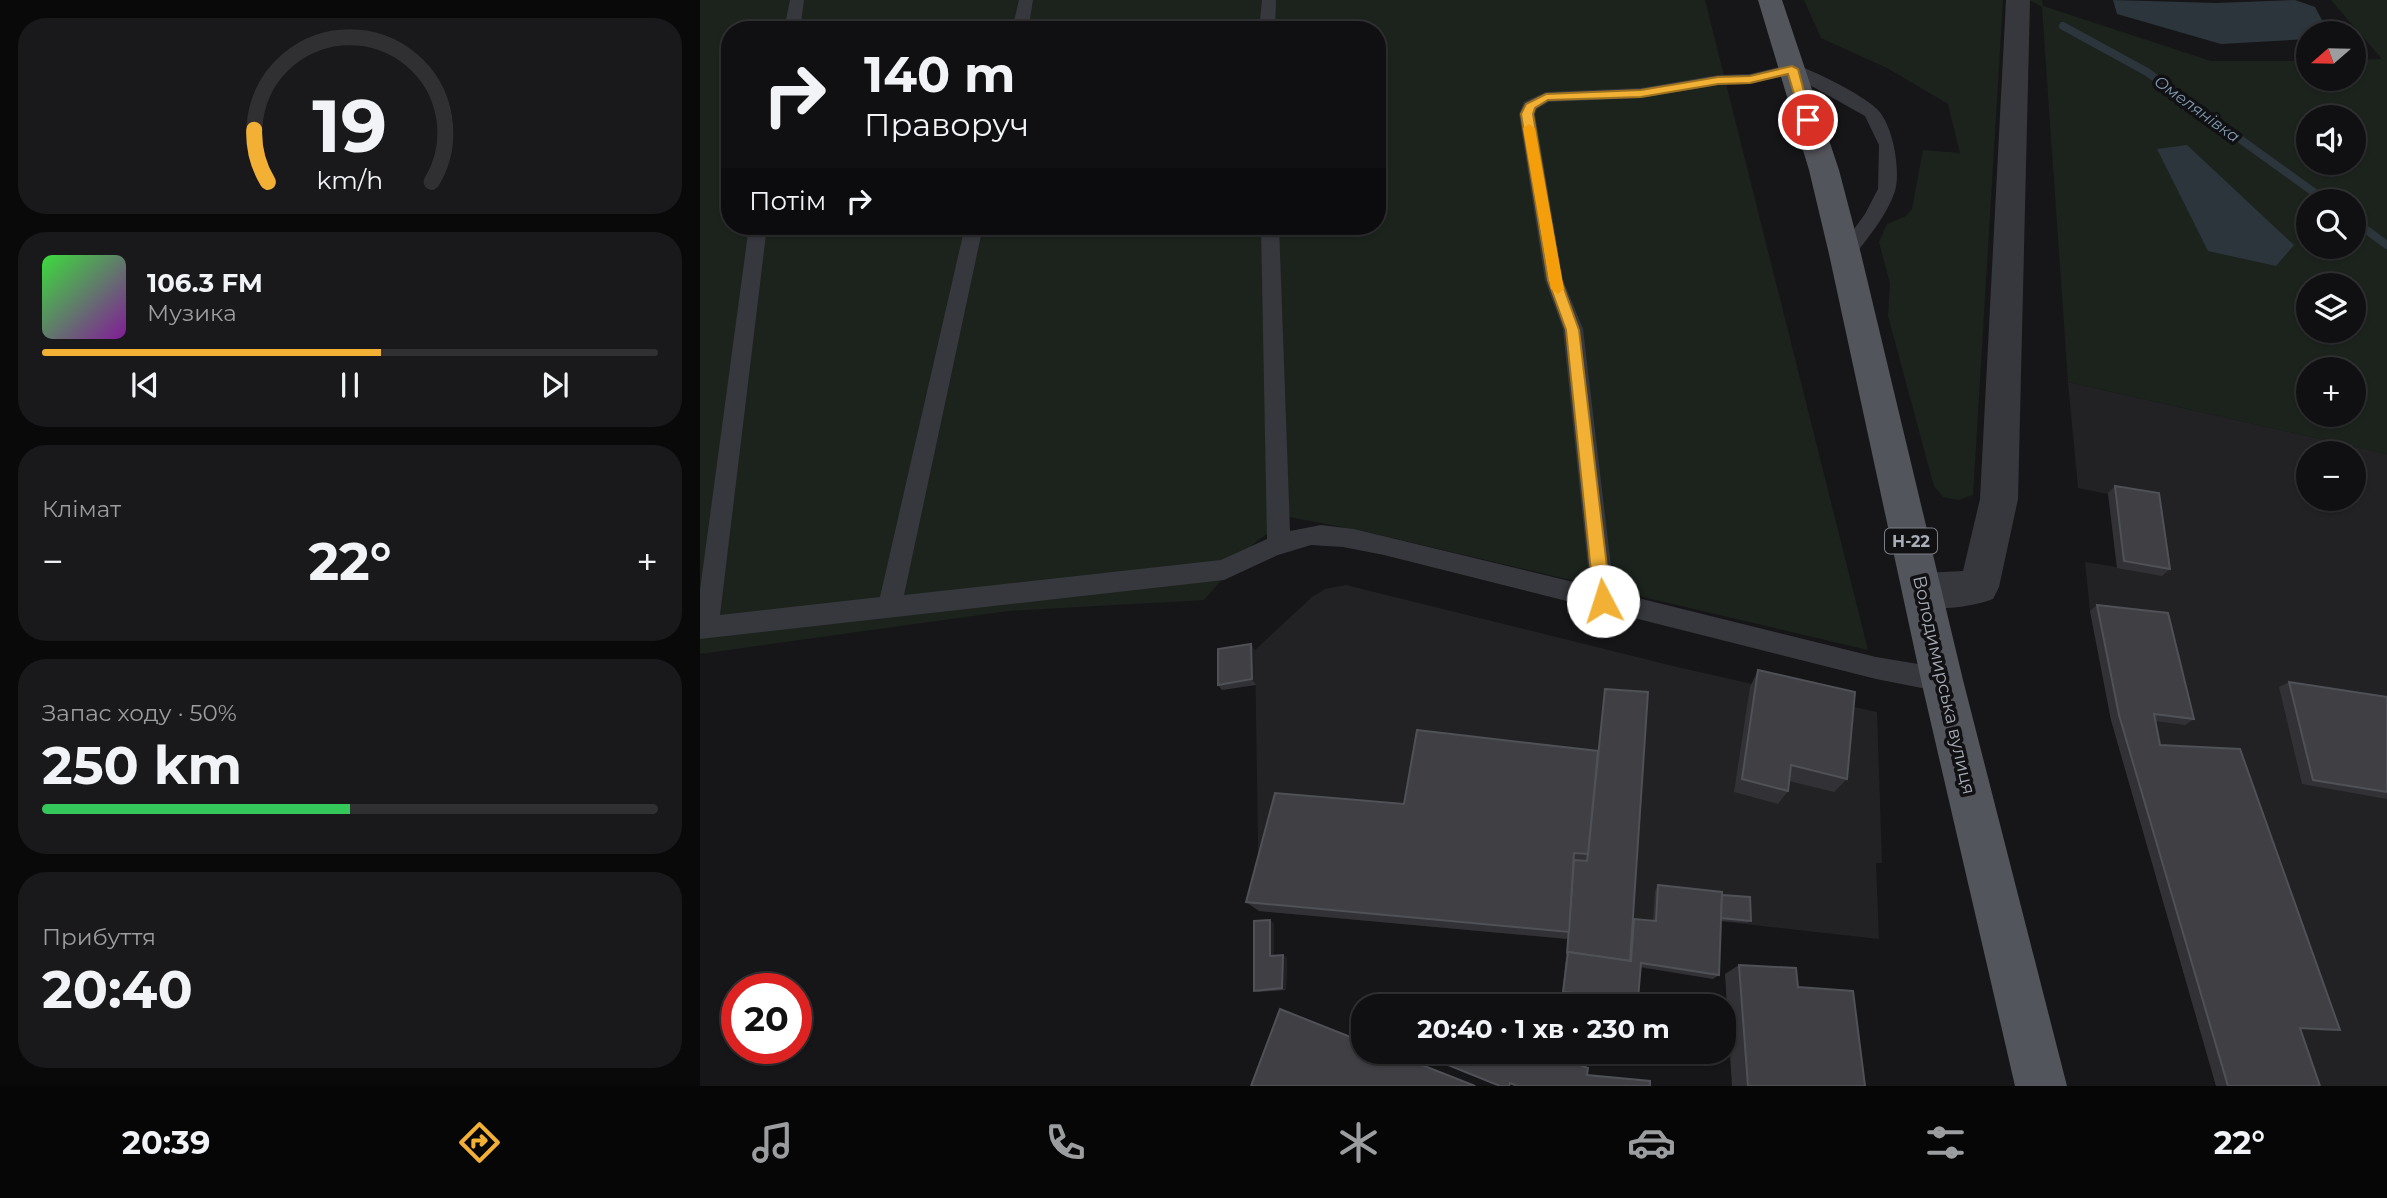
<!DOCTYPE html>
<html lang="uk">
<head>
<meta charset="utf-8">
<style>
	body { margin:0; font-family:Montserrat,sans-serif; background:#19191b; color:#f1f3f6; height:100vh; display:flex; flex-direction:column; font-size:26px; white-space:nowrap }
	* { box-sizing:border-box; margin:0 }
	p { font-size:23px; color:#9c9d9f }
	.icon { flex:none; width:38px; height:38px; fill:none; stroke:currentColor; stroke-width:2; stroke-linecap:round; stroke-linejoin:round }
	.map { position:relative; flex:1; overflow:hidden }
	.details { display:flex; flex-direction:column; gap:18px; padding:18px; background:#09090a; width:700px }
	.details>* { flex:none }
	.banner { position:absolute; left:21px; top:21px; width:665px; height:214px; border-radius:28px; box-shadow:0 2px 5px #0004,0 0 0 2px #303032; background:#101012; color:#f1f3f6; overflow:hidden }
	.needle { width:46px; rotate:250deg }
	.buttons { position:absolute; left:1596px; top:21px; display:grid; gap:14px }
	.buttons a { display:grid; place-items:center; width:70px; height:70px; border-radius:50%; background:#101012; box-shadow:0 2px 5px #0004,0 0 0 2px #303032; font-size:35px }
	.speed { position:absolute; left:21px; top:973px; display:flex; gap:14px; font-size:35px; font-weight:700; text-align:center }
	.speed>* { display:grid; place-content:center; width:91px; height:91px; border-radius:50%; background:#101012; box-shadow:0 2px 5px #0004,0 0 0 2px #303032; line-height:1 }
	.speed .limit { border:10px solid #d22; background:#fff; color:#111 }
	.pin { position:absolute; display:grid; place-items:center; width:60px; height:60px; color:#fff; margin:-30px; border:4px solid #fff; border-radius:50%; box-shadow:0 2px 7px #0007 }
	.me { position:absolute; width:77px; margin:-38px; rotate:355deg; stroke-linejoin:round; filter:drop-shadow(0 0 5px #0008) }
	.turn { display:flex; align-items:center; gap:24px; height:147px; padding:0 28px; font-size:32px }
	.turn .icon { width:91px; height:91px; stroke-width:2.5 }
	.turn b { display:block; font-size:49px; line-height:60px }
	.then { display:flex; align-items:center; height:66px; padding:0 28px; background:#0003; gap:14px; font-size:26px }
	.big { font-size:52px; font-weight:700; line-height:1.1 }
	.details .card { flex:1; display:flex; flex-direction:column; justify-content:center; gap:10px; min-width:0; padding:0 24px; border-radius:28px; background:#19191b }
	.details .dial { align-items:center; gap:0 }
	.dial svg { height:182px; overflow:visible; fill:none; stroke:#303032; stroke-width:7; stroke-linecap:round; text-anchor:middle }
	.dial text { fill:#f1f3f6; stroke:none }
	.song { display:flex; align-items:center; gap:21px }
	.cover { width:84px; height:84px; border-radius:10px; background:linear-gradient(135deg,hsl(120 70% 55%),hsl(290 70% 35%)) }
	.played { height:7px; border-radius:4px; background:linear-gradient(90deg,#f2b134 55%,#303032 55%) }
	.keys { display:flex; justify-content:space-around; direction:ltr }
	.heat { display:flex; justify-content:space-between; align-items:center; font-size:38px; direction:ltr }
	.charge { height:10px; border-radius:5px; background:linear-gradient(90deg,#34c759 50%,#303032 0) }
	.trip { position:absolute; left:651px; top:994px; width:385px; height:70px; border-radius:28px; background:#101012; box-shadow:0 2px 5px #0004,0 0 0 2px #303032; font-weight:700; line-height:70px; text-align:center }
	.menu { display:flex; height:112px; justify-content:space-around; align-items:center; background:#060607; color:#9c9d9f }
	.menu .icon { width:49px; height:49px }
	.menu .selected { color:#f2b134 }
	.menu b { font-size:32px; color:#f1f3f6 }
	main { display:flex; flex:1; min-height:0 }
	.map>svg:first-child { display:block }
	.built { fill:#222225; fill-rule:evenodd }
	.green { fill:#1c231d; fill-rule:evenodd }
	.water { fill:#2c353c }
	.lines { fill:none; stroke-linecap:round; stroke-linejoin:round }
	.stream { stroke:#2c353c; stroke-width:8 }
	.service { fill:#37383d; fill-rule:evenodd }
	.minor { fill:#37383d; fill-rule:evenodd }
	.primary { fill:#53555c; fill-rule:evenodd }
	.wall { fill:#323236 }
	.shaded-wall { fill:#212124 }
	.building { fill:#3f3f44; stroke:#4f5156; stroke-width:2 }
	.route { fill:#f2b134; stroke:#9d7322; stroke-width:2 }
	.slow { fill:#f59e0b }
	.labels { text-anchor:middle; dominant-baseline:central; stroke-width:7; stroke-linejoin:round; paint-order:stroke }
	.far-water-label { font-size:16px; font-style:italic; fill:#7f9bb3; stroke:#111113 }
	.shield { fill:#111113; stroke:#7b7e86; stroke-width:2 }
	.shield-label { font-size:16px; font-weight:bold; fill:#a8adb8 }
	.street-label { font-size:18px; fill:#a8adb8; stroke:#111113 }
</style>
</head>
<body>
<main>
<section class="details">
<div class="card dial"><svg viewBox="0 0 100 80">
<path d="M14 69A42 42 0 1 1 86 69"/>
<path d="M14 69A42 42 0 0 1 8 46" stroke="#f2b134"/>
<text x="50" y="56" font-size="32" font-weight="700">19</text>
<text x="50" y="72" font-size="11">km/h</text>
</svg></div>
<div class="card">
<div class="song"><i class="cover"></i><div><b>106.3 FM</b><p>Музика</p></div></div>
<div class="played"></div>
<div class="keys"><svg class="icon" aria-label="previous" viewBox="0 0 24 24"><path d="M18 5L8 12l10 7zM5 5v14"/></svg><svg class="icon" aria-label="pause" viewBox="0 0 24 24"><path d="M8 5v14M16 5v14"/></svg><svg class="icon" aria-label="next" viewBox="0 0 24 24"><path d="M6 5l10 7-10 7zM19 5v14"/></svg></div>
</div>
<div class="card"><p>Клімат</p>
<div class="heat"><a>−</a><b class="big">22°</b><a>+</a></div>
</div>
<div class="card"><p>Запас ходу · 50%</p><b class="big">250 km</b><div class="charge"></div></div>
<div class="card"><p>Прибуття</p><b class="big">20:40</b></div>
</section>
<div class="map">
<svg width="1687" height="1086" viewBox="0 0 1687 1086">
	<rect width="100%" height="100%" fill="#161618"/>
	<g class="built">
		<path d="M1368 382 1687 454V1086H1516L1411 720 1390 611 1385 562 1417 567 1408 494 1378 488ZM1608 453H1654V499H1608Z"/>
		<path d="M646 585 977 667 1177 712 1182 863H1176L1179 939 1017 921 1013 979 867 956 868 939 559 911 555 650 612 597 625 589Z"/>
	</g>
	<g class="green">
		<path d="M0 0H1005L1168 650 663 531 589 517 552 545 504 600 308 611 0 654ZM30 30H677V226H30Z"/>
		<path d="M1104 0H1303L1273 495 1259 500 1243 497 1234 486 1188 316 1190 283 1179 242 1187 224 1206 216 1212 209 1223 150 1260 153 1248 104 1187 68 1121 38Z"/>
		<path d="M1329 0H1342L1343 6 1511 61H1608V79H1654V60L1682 59 1631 0H1687V454L1368 382 1342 7ZM1608 117H1654V163H1608ZM1608 201H1654V247H1608ZM1608 285H1654V331H1608ZM1608 369H1654V415H1608Z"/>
	</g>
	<g class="water">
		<path d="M1413 0 1516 3 1595 0 1615 7 1629 33H1608V39L1521 44 1417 14Z"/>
		<path d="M1487 145 1594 245 1576 266 1508 251 1457 149Z"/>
	</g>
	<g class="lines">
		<g class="stream">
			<path d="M1363 26 1447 72 1626 201"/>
			<path d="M1654 221 1687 245"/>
		</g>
		<g class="service">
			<path d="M90 0H104L100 30H84Z"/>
			<path d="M319 0H333L328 30H312Z"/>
			<path d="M562 0H576L575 30H559Z"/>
			<path d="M1092 64C1114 70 1161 94 1177 109 1193 124 1201 171 1195 191 1187 216 1167 238 1152 259L1145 260 1136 254 1165 214 1178 189 1179 145 1165 116 1090 74 1050 84 1018 85 941 98 849 102 837 109 835 114 863 280 883 329 914 592 1176 657 1242 668 1251 672 1254 680 1251 688 1242 692 1176 679 684 555 643 547 611 545 578 555 524 580 0 639V590L49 226H67L20 615 180 597 265 226H283L204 595 521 560 567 539 561 226H579L590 531 621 525 654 529 890 586 863 329 845 280 819 114 824 102 846 92 941 88 1018 75 1050 74Z"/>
		</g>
		<path class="minor" d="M1306 0H1330L1318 499 1299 587 1293 599C1269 608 1232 612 1208 603L1202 591 1208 579 1222 573 1263 571 1280 499Z"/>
		<path class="primary" d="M1058 0H1082L1139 170 1161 254 1263 680 1367 1086H1315L1221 680 1129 254 1109 170Z"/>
	</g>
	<g class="wall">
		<path d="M1415 486 1470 569 1462 576 1417 568 1408 493Z"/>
		<path d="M1397 605 1494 719 1485 725 1455 721 1460 745 1640 1030 1627 1031 1601 1029 1620 1086H1516L1411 720 1390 611Z"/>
		<path d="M555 650 556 685 522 690 518 685Z"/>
		<path d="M1058 670 1147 779 1134 792 1089 781 1088 791 1078 804 1034 792 1050 687Z"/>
		<path d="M1589 682 1687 697V799L1602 784 1579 687Z"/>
		<path d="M898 751 933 921H953L955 891 958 885 1022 895 1051 921 1047 923 1021 921 1019 975 1013 979 941 967 938 999 935 1002 862 995 868 939 559 911 546 902 704 804Z"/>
		<path d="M574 923V956L583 955 587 958 586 990 559 992 554 991Z"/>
		<path d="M1039 965 1098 987 1165 1086H1032L1025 974Z"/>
	</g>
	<g class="shaded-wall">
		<path d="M551 644 555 650 556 685 552 679Z"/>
		<path d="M570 920 574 923V958L570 956Z"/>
		<path d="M583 955 587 958 586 990 582 988Z"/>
		<path d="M580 1009 663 1041V1042Z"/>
		<path d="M689 1052H691L778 1086H775Z"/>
	</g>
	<g class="building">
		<path d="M1415 486 1459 493 1470 569 1424 561Z"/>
		<path d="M1397 605 1468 613 1494 719 1454 714 1460 745 1540 749 1640 1030 1600 1028 1620 1086H1528L1419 715Z"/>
		<path d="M551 644 552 679 518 685V649Z"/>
		<path d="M1058 670 1155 692 1147 779 1091 765 1088 791 1042 779Z"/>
		<path d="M1589 682 1687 697V792L1613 780Z"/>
		<path d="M905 689 948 692 930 961 868 952 867 954 874 860 887 861 888 854Z"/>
		<path d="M717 730 898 751 888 854 874 853 869 932 546 902 575 793 704 804Z"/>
		<path d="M958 885 1022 892 1019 975 941 963 938 999 863 992 868 952 931 961 934 919 956 921Z"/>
		<path d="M1022 895 1050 897 1051 921 1021 918Z"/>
		<path d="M570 920V956L583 955 582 988 554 991V921Z"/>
		<path d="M1039 965 1096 968 1098 987 1153 991 1165 1086H1048Z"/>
		<path d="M580 1009 663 1042V1052H689L775 1086H551Z"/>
		<path d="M716 1052H816L842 1062 845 1053 888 1068 887 1075 950 1081V1086H817L810 1083 809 1086H800Z"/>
	</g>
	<path class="route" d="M1092 66 1098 69 1112 122 1102 120 1088 74 1050 83 1018 84 941 97 848 100 835 108 833 114 861 280 879 330 911 601 903 608 894 601 866 330 848 280 821 114 826 104 846 94 941 90 1018 77 1050 76Z"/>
	<path class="slow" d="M829 124 835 128 864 289 858 294 851 289 823 128Z"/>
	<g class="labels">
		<g class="far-water-label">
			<text transform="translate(1497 109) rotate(36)">Омелянівка</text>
		</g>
		<rect class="shield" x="1185" y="528.5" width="52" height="25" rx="5"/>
		<g class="shield-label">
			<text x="1211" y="541">Н-22</text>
		</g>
		<g class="street-label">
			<text transform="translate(1244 685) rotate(77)">Володимирська вулиця</text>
		</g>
	</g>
</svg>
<div class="buttons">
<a><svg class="needle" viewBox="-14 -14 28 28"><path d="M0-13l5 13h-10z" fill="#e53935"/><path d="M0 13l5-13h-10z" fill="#9c9d9f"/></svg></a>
<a><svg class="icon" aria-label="sound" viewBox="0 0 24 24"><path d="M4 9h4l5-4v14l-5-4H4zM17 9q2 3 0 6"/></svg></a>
<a><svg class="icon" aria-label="search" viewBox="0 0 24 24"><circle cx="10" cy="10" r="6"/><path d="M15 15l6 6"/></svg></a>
<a><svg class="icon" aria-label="layers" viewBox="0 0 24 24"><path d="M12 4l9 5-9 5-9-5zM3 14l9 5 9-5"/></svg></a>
<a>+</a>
<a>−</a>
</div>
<div class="speed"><div class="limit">20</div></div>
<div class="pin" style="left:1108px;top:120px;background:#d93025"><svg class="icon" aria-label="arrive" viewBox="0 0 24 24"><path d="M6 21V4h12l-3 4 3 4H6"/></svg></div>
<svg class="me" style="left:903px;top:601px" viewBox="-20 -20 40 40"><circle r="19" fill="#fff"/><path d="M0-13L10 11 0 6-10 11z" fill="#f2b134"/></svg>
<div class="trip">20:40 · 1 хв · 230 m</div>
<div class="banner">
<div class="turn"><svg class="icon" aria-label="right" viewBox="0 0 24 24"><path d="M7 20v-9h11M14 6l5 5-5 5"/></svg><div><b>140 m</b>Праворуч</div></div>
<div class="then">Потім<svg class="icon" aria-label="right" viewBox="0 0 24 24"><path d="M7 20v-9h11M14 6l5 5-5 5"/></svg></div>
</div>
</div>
</main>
<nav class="menu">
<b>20:39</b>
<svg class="icon selected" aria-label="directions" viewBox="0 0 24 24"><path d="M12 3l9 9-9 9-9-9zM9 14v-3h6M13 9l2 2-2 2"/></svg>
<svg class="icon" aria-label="music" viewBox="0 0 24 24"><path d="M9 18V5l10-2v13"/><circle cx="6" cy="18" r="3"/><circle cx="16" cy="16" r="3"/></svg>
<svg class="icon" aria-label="phone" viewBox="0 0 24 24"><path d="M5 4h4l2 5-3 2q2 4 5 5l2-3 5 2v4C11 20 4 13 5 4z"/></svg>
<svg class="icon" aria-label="climate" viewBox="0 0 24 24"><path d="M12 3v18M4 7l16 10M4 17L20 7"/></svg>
<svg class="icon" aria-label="car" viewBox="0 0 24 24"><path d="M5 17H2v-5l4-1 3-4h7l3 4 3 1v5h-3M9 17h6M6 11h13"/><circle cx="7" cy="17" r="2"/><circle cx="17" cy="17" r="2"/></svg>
<svg class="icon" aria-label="filters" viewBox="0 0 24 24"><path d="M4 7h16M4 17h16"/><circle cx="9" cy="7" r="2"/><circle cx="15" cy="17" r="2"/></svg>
<b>22°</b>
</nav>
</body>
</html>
